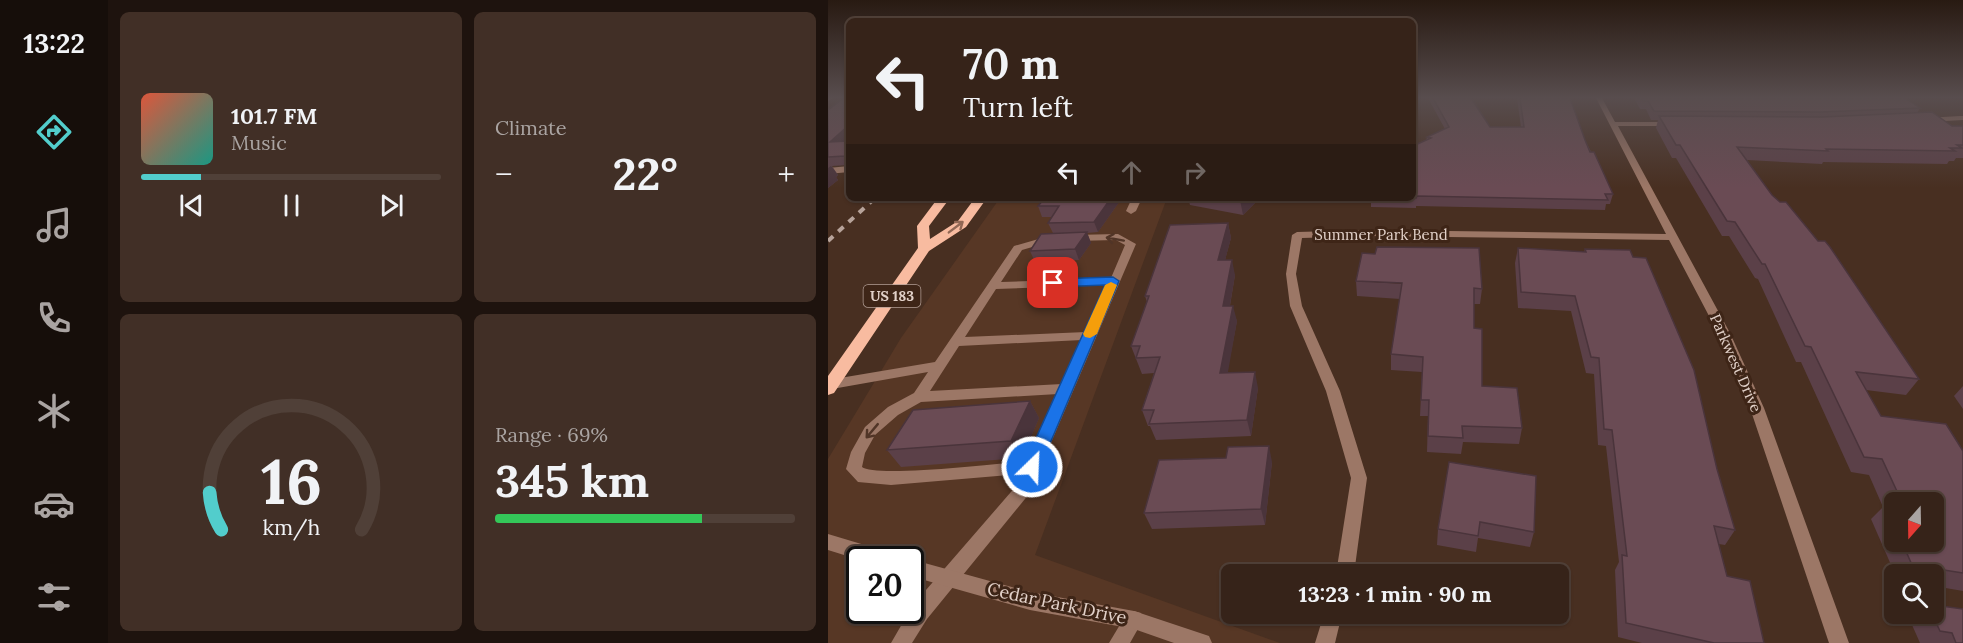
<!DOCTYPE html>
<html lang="en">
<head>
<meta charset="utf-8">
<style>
	body { margin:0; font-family:Lora,serif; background:#412f26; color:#f1f3f6; height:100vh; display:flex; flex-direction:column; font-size:22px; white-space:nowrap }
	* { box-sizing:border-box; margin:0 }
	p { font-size:20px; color:#aaa4a2 }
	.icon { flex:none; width:33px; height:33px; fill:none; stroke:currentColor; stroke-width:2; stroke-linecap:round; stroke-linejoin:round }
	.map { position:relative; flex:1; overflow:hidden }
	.side { display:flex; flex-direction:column; gap:12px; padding:12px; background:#1e130e; width:720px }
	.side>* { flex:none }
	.banner { position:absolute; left:18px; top:18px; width:570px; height:183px; border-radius:9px; box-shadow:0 2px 4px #0004,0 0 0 2px #504038; background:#362319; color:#f1f3f6; overflow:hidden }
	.needle { width:39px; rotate:200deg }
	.fabs { position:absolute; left:1056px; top:492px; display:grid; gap:12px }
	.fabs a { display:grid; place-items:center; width:60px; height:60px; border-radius:9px; background:#362319; box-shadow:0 2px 4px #0004,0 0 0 2px #504038; font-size:30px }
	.speed { position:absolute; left:18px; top:546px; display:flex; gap:12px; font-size:30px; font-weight:700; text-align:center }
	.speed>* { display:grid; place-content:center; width:78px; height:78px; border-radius:50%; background:#362319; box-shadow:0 2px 4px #0004,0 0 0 2px #504038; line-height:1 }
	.speed .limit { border:3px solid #111; border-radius:9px; background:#fff; color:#111 }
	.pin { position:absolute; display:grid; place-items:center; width:51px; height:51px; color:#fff; margin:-26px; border-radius:12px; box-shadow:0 3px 9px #0006 }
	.me { position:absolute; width:66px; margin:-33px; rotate:24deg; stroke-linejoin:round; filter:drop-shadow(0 0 4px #0008) }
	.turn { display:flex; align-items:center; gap:21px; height:126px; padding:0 18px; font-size:27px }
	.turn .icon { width:78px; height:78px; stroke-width:2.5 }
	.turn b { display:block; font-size:42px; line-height:51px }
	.lanes { display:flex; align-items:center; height:57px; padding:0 18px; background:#0003; justify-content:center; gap:30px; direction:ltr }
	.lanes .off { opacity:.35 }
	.big { font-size:45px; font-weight:800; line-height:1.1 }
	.side .widget { flex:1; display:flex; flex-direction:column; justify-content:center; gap:9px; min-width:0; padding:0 21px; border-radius:9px; background:#412f26 }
	.side .dial { align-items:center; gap:0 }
	.dial svg { height:156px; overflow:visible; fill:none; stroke:#504038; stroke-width:7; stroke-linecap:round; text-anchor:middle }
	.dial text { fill:#f1f3f6; stroke:none }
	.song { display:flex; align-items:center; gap:18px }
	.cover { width:72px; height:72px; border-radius:9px; background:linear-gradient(135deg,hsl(10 70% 55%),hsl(170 70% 35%)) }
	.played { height:6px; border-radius:3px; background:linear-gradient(90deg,#52cdcc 20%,#504038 20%) }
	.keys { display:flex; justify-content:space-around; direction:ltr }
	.heat { display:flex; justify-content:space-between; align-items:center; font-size:33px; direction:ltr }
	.charge { height:9px; border-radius:4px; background:linear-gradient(90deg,#34c759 69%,#504038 0) }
	.side .tiles { flex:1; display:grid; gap:12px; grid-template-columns:repeat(2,1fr) }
	.trip { position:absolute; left:393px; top:564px; width:348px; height:60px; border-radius:9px; background:#362319; box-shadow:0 2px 4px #0004,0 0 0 2px #504038; font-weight:800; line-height:60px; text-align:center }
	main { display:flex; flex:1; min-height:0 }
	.menu { display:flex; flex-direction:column; width:108px; justify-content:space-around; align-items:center; background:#160e0a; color:#aaa4a2 }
	.menu .icon { width:42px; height:42px }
	.menu .selected { color:#52cdcc }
	.menu b { font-size:27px; color:#f1f3f6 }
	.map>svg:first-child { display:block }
	.built { fill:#573725; fill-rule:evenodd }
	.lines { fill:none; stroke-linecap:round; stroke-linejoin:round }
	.lane { fill:#9c7766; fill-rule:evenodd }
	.street { fill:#9c7766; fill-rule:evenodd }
	.primary { fill:#f8bba0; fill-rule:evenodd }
	.rail { stroke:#b7a39a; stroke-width:4; stroke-dasharray:7 7; stroke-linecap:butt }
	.wall { fill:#5b4048; fill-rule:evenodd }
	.shaded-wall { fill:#4a343b }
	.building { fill:#6a4b54; stroke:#4a343b; stroke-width:1.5 }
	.oneway { stroke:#926855 }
	.oneway2 { stroke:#513527 }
	.route { fill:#1a73e8; stroke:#114b97; stroke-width:1.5 }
	.slow { fill:#f59e0b }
	.labels { text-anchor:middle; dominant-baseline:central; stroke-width:6; stroke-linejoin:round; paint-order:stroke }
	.shield { fill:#3e2517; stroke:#b19d94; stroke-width:1.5 }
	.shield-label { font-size:14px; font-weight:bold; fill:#e2d1c9 }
	.street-label { font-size:15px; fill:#e2d1c9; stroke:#3e2517 }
	.near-street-label { font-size:18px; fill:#e2d1c9; stroke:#3e2517 }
</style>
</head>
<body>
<main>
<nav class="menu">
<b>13:22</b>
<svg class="icon selected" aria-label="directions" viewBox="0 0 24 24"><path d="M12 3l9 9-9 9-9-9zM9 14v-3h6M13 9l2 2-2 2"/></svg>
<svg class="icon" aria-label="music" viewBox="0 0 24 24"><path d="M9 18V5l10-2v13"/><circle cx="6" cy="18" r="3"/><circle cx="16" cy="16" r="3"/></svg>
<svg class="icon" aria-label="phone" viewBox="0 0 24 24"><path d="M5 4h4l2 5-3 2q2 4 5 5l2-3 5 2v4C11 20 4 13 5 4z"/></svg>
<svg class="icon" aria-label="climate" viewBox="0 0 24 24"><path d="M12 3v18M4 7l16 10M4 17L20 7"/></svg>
<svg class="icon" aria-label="car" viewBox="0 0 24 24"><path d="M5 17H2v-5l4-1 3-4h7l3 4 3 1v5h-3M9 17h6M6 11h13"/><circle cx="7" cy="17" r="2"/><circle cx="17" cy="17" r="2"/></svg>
<svg class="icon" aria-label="filters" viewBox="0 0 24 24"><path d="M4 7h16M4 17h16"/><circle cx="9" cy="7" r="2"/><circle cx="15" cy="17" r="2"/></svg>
</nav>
<section class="side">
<div class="tiles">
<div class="widget">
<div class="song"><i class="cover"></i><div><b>101.7 FM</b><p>Music</p></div></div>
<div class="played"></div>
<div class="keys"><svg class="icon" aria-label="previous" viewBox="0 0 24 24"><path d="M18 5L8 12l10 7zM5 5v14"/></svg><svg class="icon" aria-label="pause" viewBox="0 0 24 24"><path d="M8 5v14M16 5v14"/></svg><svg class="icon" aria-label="next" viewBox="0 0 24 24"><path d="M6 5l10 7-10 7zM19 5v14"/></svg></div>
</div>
<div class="widget"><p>Climate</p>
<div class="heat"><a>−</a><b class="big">22°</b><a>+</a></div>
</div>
<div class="widget dial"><svg viewBox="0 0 100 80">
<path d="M14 69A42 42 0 1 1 86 69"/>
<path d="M14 69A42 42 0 0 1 8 50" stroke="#52cdcc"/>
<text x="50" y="56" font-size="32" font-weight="700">16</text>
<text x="50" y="72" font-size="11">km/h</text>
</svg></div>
<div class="widget"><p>Range · 69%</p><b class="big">345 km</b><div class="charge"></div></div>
</div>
</section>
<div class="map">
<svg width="1135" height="643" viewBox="0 0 1135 643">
	<rect width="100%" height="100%" fill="#482f21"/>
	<path class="built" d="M172 198H339L207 555 452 643H0V459L73 338ZM32 560H82V610H32Z"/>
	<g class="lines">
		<g class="lane">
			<path d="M304 198H314L308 211 303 214 298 211Z"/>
			<path d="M290 234 308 244 201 494 99 619 84 643H63L85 605 189 485 194 474 63 485 30 482 18 469 23 452 37 427 60 407 86 393 100 372 4 389 0 388V380L107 362 186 246 221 236 226 239 225 241 194 250 173 282 283 278 297 245 288 240 245 241 240 238 245 235ZM280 285 258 332 137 337 168 289ZM254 340 234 384 102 391 131 346ZM230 394 200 461C175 463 47 478 34 467L37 453 47 435 70 415 93 402Z"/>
			<path d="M306 611 313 613 315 620 302 643H281L299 613Z"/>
		</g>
		<g class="street">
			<path d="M0 98H5L0 101Z"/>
			<path d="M768 98H774L787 122H843L847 124 843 126H790L902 333 936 408 1021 643H1001L922 408 890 333 841 240 542 236 474 238 468 274 474 306 512 391 539 478 526 574H508L523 478 498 391 462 306 458 274 464 235 469 232 542 230 838 234Z"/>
			<path d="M1132 116H1135V120L1098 122 1094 120 1098 118Z"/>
			<path d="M21 166V172L0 174V168Z"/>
			<path d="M0 534 60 552 66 554 68 560H32L0 550Z"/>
			<path d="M82 559 202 592 306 611 381 636 384 643H346L306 629 202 610 82 576V560H80Z"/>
			<path d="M496 614H514L507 643H487Z"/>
		</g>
		<path class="primary" d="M110 198H122L101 226 102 239 130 221 147 198H159L138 227 101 251 6 393 0 395V376L90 248 89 226Z"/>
		<path class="rail" d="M0 241 47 198"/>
	</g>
	<g class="wall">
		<path d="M21 98V139L19 141H21V165L4 166 10 175 8 177 10 180 0 188V110Z"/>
		<path d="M600 98H643L662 127H693L689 98H742L757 140 785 194 782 204H778L777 210 588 206V208L543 207V203L493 200 492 198H585L599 137 617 129Z"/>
		<path d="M806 98H1077L1092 108 1089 113 1124 126H1135V158H1128L1126 161H1121L1119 164 995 162 994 164 919 160 944 195 1091 379 1078 395 1038 390 1053 416 1135 451V591L1106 586V574H1067L1043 519 1055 507 1041 475 1023 472 973 362H968L930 279 927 278 901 236H894L848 158H844L828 128 830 120H823L818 109H812ZM1066 502H1106V542H1066Z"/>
		<path d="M217 198H294L270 232 259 233 263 243 251 260 207 262 202 251 225 233 220 223 224 217H214L210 206Z"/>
		<path d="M360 198H432L415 215 362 205Z"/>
		<path d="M400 223 403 238 397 260 407 275 402 306 409 321 399 373 430 388 423 436 328 440 322 426H320L314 410 326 373 314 374 303 346 319 302 317 296Z"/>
		<path d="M690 248 756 252 757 249 889 469 907 530 897 545 891 544 899 576 936 643H814L790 637 787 570 791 562 778 446 770 445 766 374 758 373 743 311 690 308 687 263Z"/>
		<path d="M528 281 654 289 652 304H646V328L654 386 694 428 691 444 635 442 633 454 599 452 600 416H592L594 372 563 370V354L572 299 529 296Z"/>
		<path d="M1135 386V409L1126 396Z"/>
		<path d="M202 401 211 418 194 458 73 467 59 450Z"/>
		<path d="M444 462 437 525 324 529 316 513Z"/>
		<path d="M708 476 706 532 702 547 650 538 648 552 609 545 610 529Z"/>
		<path d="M1087 614H1106L1135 643H1092L1081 618Z"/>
	</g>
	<g class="shaded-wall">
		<path d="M21 125V139L8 151 2 142Z"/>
		<path d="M21 152V162L17 156Z"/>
		<path d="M3 166 10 175 8 177 10 180 0 188V168Z"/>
		<path d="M283 198H294L270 232 266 222Z"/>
		<path d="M414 198H432L415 215 412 200Z"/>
		<path d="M400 223 403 238 393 275 390 260Z"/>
		<path d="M259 232 263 243 251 260 247 249Z"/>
		<path d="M404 260 407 275 399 322 395 306Z"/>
		<path d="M405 306 409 321 397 389 392 373Z"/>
		<path d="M427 372 430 388 423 436 419 420Z"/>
		<path d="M202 401 211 418 194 458 183 441Z"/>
		<path d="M441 446 444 462 437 525 433 509Z"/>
	</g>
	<g class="building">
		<path d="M16 98H21V125L2 142 21 141V152L17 156 0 157V110Z"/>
		<path d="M605 98H643L662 127H696L692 98H742L757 140 762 152H766L785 194H777L780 200 589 196 588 198H575H585V146L603 138 599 137 621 127Z"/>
		<path d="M813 98H1077L1092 108 992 112 826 111 820 101H815Z"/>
		<path d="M1104 112 1124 126H1135V145H1129L1134 148H1122L1127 151 998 149 1000 151 909 147 944 195 952 202H958L990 241H997L1002 247 1091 379 1028 372 1053 416 1118 424 1135 451V573L1084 565 1074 542H1106V502H1074L1054 459 1036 457 983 347 977 346 937 264H934L907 222 899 221 852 145H848L831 116 994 117Z"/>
		<path d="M217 198H283L266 222 220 223 231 206H210Z"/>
		<path d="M400 223 390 260H404L395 306H405L392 373 427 372 419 420 321 424 326 410H314L332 357 308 358 312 346H303L321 296H317L342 225Z"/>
		<path d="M259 232 247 249 202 251 213 234Z"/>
		<path d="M549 247 651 248 654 289 646 288V328L654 329V386L689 388 694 428 634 426 635 438 600 436 601 400H593L595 357 563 354 574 283 528 281 534 253 547 254Z"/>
		<path d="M690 248 758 252 757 249 802 250 805 257 818 258 866 370 889 469 907 530 886 526 899 576 922 581 936 643H886L798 623 794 555 799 556 784 430 776 429 771 358 763 357 747 296 693 292Z"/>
		<path d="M202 401 183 441 59 450 85 410Z"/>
		<path d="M441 446 433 509 316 513 331 460 398 458 400 447Z"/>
		<path d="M621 462 708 476 706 532 652 522 650 536 610 529Z"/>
		<path d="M1057 504 1066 506V525Z"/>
		<path d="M1106 605 1135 609V643H1128L1124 633 1112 631 1104 614H1106Z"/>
	</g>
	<defs><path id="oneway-shaft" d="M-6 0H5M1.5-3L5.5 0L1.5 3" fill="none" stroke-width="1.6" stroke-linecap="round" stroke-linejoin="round" transform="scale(1.5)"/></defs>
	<use class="oneway" href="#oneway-shaft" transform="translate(128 227) rotate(-37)"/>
	<g class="oneway2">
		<use href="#oneway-shaft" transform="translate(287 239) rotate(-170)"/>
		<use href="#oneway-shaft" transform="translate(44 431) rotate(130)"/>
	</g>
	<linearGradient id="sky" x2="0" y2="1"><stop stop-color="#281a12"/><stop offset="0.52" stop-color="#584d4e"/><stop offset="1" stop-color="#584d4e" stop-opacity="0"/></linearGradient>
	<rect width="1135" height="188" fill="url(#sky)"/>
	<path class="route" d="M285 277 291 281 212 467 210 472 204 474 198 472 195 467 277 285 225 287 219 283 225 279Z"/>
	<path class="slow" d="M283 282 289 285 269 334 262 338 257 337 255 334 277 285Z"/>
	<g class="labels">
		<rect class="shield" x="35.5" y="285" width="57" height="22" rx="4.5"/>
		<g class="shield-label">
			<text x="64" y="296">US 183</text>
		</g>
		<g class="street-label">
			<text x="553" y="234">Summer Park Bend</text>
			<text transform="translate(908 363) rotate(66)">Parkwest Drive</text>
		</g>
		<g class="near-street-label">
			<text transform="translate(229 603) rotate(12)">Cedar Park Drive</text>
		</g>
	</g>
</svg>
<div class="fabs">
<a><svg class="needle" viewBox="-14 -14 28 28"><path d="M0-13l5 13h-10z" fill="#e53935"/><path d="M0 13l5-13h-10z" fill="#aaa4a2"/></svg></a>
<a><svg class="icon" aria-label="search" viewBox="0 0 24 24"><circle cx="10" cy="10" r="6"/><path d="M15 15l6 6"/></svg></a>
</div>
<div class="speed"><div class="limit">20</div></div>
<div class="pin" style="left:225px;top:283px;background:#d93025"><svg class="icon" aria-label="arrive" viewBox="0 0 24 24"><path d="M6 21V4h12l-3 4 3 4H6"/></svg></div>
<svg class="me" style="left:204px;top:467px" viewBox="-20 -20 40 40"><circle r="17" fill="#1a73e8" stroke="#fff" stroke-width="3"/><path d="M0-11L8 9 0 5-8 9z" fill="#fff"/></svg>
<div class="trip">13:23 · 1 min · 90 m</div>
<div class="banner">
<div class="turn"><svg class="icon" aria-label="left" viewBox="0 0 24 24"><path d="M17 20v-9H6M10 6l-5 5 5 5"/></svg><div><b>70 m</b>Turn left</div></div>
<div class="lanes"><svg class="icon" aria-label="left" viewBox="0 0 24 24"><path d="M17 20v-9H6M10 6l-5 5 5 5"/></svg><svg class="icon off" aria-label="ahead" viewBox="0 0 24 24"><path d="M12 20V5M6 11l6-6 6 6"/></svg><svg class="icon off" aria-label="right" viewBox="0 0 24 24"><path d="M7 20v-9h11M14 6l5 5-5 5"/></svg></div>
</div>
</div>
</main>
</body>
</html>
